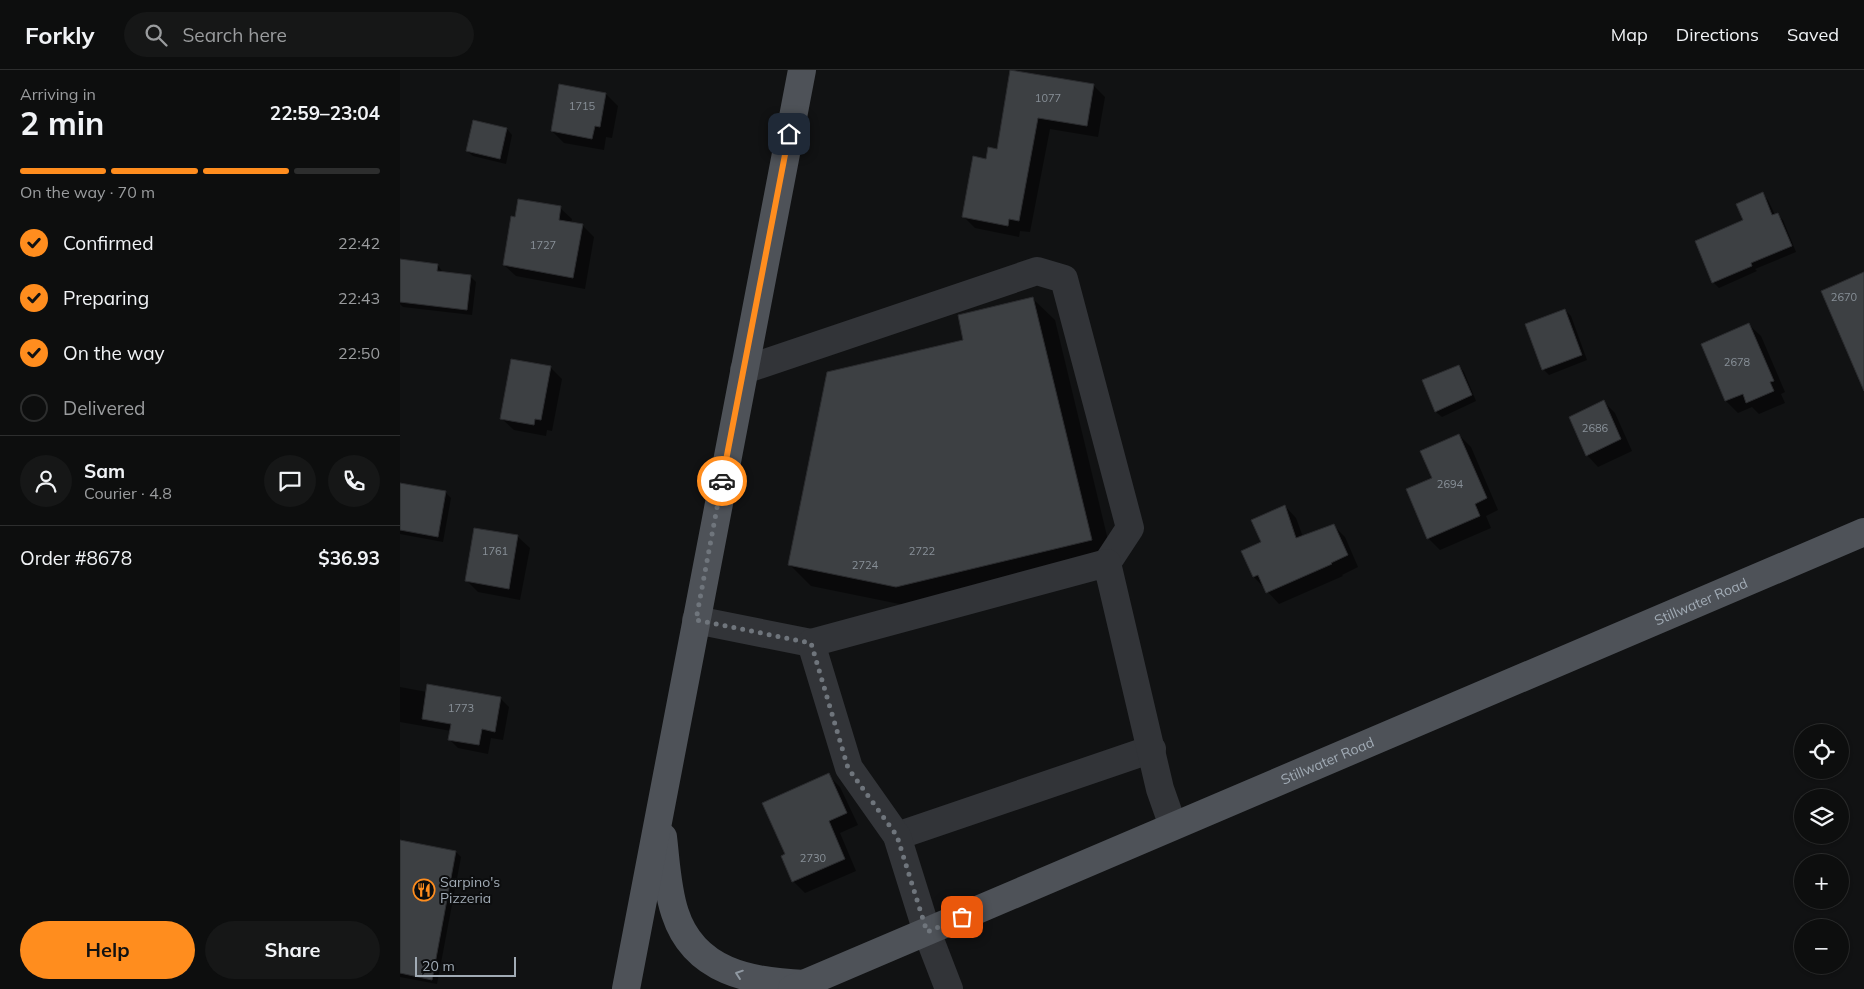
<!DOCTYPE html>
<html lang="en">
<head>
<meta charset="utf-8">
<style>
	:root { --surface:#0d0e0e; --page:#161717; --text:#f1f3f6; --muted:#9a9c9e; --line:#2d2e2e; --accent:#ff8d1e }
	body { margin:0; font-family:Mulish,sans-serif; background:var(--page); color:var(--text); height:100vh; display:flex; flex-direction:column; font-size:19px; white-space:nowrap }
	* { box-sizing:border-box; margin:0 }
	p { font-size:16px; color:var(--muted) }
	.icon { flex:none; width:28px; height:28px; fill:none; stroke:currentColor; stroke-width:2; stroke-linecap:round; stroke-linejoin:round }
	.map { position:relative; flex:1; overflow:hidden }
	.panel { display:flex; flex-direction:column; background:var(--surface); width:400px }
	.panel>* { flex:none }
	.tools { position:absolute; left:1394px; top:654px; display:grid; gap:10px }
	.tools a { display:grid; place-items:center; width:55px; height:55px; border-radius:50%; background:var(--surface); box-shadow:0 1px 4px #0004,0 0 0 1px var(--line); font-size:25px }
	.scale { position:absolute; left:15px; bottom:12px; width:101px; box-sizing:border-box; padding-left:5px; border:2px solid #a1abb5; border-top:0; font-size:14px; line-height:18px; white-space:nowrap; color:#a1abb5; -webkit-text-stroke:4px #0c0d0e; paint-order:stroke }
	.pin { position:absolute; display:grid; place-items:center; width:42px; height:42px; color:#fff; margin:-21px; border-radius:10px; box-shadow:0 2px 8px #0006 }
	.courier { position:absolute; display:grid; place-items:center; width:50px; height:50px; margin:-25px; border:4px solid #ff8d1e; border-radius:50%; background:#fff; color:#222; box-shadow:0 1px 6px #0007 }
	.overview em { font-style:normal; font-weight:700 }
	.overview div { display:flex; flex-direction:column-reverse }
	.overview { display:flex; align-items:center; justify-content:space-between; height:85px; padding:0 20px }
	h1 { font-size:32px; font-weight:700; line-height:38px }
	.bar { display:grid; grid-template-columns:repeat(4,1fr); gap:8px 5px; align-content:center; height:60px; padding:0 20px }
	.bar i { height:6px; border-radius:4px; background:var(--line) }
	.bar .current { background:var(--accent) }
	.bar p { grid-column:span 4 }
	.line { display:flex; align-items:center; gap:12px; padding:0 20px; border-top:1px solid var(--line) }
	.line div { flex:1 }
	.round { display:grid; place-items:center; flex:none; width:52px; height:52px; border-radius:26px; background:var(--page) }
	ol { padding:0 20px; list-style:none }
	li { display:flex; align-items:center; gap:15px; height:55px }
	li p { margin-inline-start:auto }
	li .icon { padding:5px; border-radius:50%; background:var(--accent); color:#111; stroke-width:4 }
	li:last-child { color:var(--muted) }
	li i { width:28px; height:28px; border:2px solid var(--line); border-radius:50% }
	.cta { display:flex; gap:10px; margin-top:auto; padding:10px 20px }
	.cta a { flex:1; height:58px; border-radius:30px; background:var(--accent); color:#111; font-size:20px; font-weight:700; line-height:58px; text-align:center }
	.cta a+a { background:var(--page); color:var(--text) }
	header { display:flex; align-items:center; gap:30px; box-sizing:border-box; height:70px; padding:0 25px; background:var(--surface); border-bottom:1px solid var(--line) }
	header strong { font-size:24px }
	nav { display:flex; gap:28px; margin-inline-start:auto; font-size:18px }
	.search { width:350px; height:45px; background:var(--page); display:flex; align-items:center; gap:12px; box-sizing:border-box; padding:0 18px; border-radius:28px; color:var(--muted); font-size:19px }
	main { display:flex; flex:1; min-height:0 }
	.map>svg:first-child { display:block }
	.shadow { fill:#0007 }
	.building { fill:#3d4043; stroke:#2b2c2f }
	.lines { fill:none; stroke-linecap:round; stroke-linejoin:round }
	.minor { stroke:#323438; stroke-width:28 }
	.major { stroke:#4e5258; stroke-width:28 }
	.oneway { stroke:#9099a2 }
	.done { stroke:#6f757c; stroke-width:5; stroke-dasharray:0 9 }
	.route { stroke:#ff8d1e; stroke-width:6 }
	.labels { text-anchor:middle; stroke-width:4; stroke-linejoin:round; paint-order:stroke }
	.number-label { font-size:11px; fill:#889098 }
	.street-label { font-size:14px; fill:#a1abb5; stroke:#0c0d0e }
	.poi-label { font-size:14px; fill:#a1abb5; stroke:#0c0d0e; text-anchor:start }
</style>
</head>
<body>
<header>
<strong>Forkly</strong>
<div class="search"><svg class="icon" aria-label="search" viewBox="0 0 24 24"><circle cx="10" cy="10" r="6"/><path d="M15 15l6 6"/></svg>Search here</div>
<nav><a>Map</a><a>Directions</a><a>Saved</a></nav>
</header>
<main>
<section class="panel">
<div class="overview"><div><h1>2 min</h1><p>Arriving in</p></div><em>22:59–23:04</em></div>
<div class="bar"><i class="current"></i><i class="current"></i><i class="current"></i><i></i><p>On the way · 70 m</p></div>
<ol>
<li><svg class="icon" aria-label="check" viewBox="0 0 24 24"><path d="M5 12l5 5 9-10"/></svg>Confirmed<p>22:42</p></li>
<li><svg class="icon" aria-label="check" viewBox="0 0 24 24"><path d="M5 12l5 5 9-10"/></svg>Preparing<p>22:43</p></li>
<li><svg class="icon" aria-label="check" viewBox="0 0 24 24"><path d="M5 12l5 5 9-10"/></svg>On the way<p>22:50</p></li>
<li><i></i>Delivered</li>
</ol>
<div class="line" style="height:90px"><a class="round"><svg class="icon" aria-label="person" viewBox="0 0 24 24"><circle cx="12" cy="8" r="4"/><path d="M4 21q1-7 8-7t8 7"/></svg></a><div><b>Sam</b><p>Courier · 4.8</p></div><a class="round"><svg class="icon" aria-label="chat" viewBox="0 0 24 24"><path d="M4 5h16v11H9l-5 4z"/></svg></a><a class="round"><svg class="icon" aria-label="phone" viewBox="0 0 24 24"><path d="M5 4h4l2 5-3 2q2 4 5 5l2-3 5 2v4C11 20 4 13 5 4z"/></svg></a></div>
<div class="line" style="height:65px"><div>Order #8678</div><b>$36.93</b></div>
<div class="cta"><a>Help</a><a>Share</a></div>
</section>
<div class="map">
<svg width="1464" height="919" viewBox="0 0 1464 919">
	<rect width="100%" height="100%" fill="#111213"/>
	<g class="shadow">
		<path d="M611,1l82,14 12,12 -7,40 -48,-8 -20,103 -10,-1 -1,6 -44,-9 -12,-12 23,-56 12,-10z"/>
		<path d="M160,16l46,8 12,12 -6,32 -6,-1 -2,13 -40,-7 -12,-12z"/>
		<path d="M107,59l5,6 -6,29 -33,-8 -6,-5z"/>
		<path d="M1362,124l6,6 7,15 2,-1 6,6 13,32 -41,17 2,2 -38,17 -6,-6 32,-61z"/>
		<path d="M160,138l12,11 -1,4 11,2 12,12 -9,52 -69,-13 -12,-11z"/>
		<path d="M38,195l5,8 27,3 6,6 -4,33 -69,-8 -3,-3v-26z"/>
		<path d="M633,229l22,21 58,241 -194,47 -108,-22 -22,-22 176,-223z"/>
		<path d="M1165,240l6,6 16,44 -38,15 -6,-6z"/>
		<path d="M1349,255l12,11 24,56 -4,2 4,9 -26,11 -7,-7 -14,6 -12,-12 -24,-57z"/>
		<path d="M1059,296l5,6 12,29 -34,16 -6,-5 -13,-31z"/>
		<path d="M150,297l12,12 -10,52 -5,-1 -1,6 -32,-6 -12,-11z"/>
		<path d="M1203,331l12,12 17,38 -34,16 -11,-12z"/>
		<path d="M1059,365l12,12 27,63 -12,6 5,12 -51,22 -12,-12 6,-59z"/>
		<path d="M0,414l45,8 6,6 -8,44 -43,-8z"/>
		<path d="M885,436l11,12 7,19 30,-12 12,12 13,30 -16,8 1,1 -64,28 -25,-27 -11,-26 19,-8z"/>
		<path d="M118,467l12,11 -10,52 -42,-8 -12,-12z"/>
		<path d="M0,617l27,5 73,6 9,9 -6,33 -12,-2 -3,16 -30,-6 -9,-9 2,-8 -51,-9z"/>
		<path d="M428,705l12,12 18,38 -18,8 16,38 -51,22 -12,-12 -6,-26z"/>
		<path d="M0,771l56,11 5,5 -24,127 -37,-7z"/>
	</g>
	<g class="building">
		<path d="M610,0l84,14 -7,42 -49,-8 -19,103 -10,-2 -1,7 -46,-9 11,-61 13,3 2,-12 9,2z"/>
		<path d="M159,14l47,9 -6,34 -5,-1 -3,13 -41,-8z"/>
		<path d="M73,50l34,8 -7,31 -34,-8z"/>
		<path d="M1363,122l9,23 6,-2 14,33 -41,17 1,3 -40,17 -17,-42 48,-21 -7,-16z"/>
		<path d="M118,129l43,7 -2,14 24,4 -10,54 -70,-13 8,-49 4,1z"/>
		<path d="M0,189l38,5 -1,7 34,4 -4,35 -67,-8z"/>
		<path d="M1464,202v119l-43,-100z"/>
		<path d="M633,227l59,243 -196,47 -108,-22 39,-193 136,-32 -5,-25z"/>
		<path d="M1165,239l17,46 -40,15 -17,-46z"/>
		<path d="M1349,253l25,58 -4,1 4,9 -28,12 -3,-9 -18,7 -24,-57z"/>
		<path d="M111,289l40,7 -10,54 -6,-1 -1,6 -34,-6z"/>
		<path d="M1059,295l13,30 -37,17 -13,-32z"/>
		<path d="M1204,330l17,39 -35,17 -17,-39z"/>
		<path d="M1059,364l28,64 -12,6 5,12 -53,23 -21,-50 26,-11 -12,-27z"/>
		<path d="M0,413l46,8 -8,46 -38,-7z"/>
		<path d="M885,435l11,33 38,-14 14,31 -17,8 1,1 -66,29 -8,-18 -5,2 -12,-26 20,-9 -10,-22z"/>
		<path d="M74,458l44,7 -9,54 -44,-8z"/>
		<path d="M27,614l74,13 -6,35 -13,-3 -3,16 -31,-5 3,-16 -29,-5z"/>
		<path d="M429,703l18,40 -18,8 16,38 -53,23 -11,-26 4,-2 -23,-51z"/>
		<path d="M0,770l56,11 -24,129 -32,-7z"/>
	</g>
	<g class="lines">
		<g class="minor">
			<path d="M344,300l293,-99 27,8 66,249 -23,35"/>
			<path d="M296,550l115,23"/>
			<path d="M497,766l255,-87"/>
			<path d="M549,919l-22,-57 -30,-96 -48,-68 -38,-125 296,-80 53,226 13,37"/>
		</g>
		<g class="major">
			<path d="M263,767c3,25 4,52 12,76 19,59 76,69 130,71"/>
			<path d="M226,919l176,-919"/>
			<path id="s1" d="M392,919l1072,-457"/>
		</g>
	</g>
	<defs><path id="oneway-chevron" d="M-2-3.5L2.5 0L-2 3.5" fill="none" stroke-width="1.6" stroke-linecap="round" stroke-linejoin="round" transform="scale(1.25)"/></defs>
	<use class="oneway" href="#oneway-chevron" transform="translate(339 904) rotate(-161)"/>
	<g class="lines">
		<path class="done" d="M322,411l-26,139 115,23 37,125 49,68 30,96 35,-15"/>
		<path class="route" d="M322,411l67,-347"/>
	</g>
	<defs>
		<g id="restaurant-ring" transform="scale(1.125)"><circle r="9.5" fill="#0c0d0e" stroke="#ff8d1e" stroke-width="1.5"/><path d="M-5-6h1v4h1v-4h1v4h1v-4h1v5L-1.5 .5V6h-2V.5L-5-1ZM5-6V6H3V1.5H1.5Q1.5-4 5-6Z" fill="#ff8d1e"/></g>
	</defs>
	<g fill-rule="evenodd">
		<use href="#restaurant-ring" x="24" y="820"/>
	</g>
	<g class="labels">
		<g class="number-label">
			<text x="648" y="32">1077</text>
			<text x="182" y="40">1715</text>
			<text x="143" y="179">1727</text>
			<text x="1444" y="231">2670</text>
			<text x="1337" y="296">2678</text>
			<text x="1195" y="362">2686</text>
			<text x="1050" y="418">2694</text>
			<text x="95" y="485">1761</text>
			<text x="522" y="485">2722</text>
			<text x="465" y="499">2724</text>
			<text x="61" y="642">1773</text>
			<text x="413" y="792">2730</text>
		</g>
		<g class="street-label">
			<text dy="5" stroke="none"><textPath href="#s1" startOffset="988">Stillwater Road</textPath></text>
			<text dy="5" stroke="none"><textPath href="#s1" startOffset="582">Stillwater Road</textPath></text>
		</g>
		<g class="poi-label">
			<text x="40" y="817">Sarpino's<tspan x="40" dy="16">Pizzeria</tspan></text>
		</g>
	</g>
</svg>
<div class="tools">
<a><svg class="icon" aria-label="locate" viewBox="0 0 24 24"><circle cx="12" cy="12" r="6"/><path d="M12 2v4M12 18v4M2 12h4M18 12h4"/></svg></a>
<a><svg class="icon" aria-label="layers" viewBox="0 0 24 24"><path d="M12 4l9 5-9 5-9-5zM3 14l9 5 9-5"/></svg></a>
<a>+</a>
<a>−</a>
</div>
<div class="scale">20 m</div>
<div class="pin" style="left:562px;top:847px;background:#ea580c"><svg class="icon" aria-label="bag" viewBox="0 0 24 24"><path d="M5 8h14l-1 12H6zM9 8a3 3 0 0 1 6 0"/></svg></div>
<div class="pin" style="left:389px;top:64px;background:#1f2937"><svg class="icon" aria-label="home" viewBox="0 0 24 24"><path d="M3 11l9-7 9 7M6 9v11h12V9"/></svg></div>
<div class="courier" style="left:322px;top:411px"><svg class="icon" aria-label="car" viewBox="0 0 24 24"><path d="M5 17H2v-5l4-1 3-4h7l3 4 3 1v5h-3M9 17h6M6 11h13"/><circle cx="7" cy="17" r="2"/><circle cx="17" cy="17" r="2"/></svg></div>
</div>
</main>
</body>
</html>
